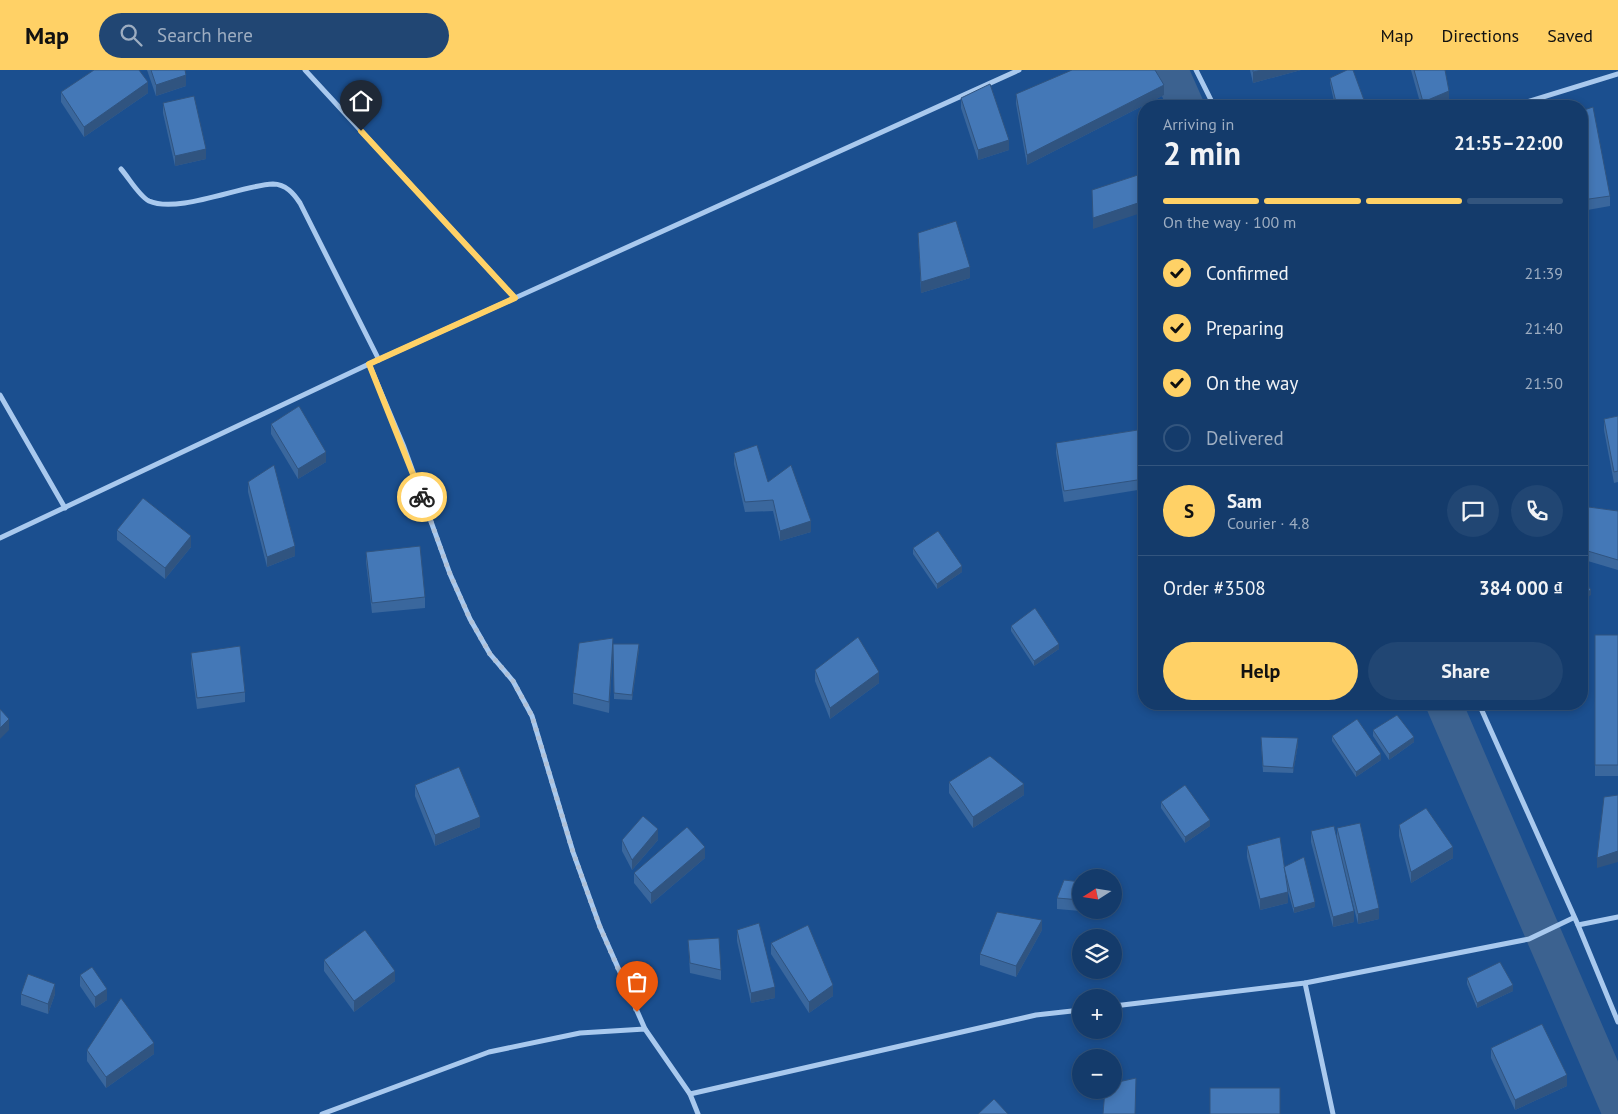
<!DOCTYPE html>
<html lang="en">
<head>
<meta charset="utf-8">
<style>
	:root { --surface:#143b6b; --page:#214673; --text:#f1f3f6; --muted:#9dadc1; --line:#33557e; --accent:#ffd166 }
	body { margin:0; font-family:"PT Sans",sans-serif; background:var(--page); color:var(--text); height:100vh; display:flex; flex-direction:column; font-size:19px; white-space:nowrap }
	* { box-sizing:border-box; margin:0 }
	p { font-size:16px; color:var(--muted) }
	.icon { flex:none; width:28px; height:28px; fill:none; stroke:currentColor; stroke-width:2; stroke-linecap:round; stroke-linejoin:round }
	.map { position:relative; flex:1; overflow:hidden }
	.drawer { position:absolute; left:1138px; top:30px; width:450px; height:610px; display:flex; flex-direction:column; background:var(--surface); border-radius:20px; box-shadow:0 2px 8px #0003,0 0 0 1px var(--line) }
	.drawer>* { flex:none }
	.needle { width:32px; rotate:258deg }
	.controls { position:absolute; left:1072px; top:799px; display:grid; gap:10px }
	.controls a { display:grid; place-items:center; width:50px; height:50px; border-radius:50%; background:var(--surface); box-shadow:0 2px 8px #0003,0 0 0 1px var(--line); font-size:25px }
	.pin { position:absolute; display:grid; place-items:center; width:42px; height:42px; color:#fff; margin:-51px -21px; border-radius:50% 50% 50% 0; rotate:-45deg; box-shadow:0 0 5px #0007 }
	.pin .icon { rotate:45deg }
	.courier { position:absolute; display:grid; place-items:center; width:50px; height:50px; margin:-25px; border:4px solid #ffd166; border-radius:50%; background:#fff; color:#222; box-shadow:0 1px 6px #0007 }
	.head em { font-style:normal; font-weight:700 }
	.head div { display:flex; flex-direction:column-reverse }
	.head { display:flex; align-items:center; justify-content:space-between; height:85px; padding:0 25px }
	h1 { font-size:32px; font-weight:700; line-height:38px }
	.bar { display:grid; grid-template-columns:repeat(4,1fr); gap:8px 5px; align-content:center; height:60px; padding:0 25px }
	.bar i { height:6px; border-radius:4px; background:var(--line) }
	.bar .selected { background:var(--accent) }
	.bar p { grid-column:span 4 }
	.line { display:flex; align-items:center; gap:12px; padding:0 25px; border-top:1px solid var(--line) }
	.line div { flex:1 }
	.round { display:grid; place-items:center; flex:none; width:52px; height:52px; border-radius:26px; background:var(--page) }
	ol { padding:0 25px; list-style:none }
	li { display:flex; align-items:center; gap:15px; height:55px }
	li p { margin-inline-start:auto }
	li .icon { padding:5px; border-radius:50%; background:var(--accent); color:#111; stroke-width:4 }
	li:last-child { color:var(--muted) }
	li i { width:28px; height:28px; border:2px solid var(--line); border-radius:50% }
	.cta { display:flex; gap:10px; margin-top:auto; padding:10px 25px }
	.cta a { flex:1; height:58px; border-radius:30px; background:var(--accent); color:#111; font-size:20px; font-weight:700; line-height:58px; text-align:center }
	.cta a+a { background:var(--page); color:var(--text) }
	header { display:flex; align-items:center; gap:30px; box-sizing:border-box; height:70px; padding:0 25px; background:var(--accent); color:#111 }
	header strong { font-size:24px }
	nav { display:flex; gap:28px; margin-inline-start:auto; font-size:18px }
	.search { width:350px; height:45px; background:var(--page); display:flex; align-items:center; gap:12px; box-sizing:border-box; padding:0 18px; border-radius:28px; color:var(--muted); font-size:19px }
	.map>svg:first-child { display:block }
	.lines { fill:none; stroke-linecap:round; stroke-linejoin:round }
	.canal { stroke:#3c6290; stroke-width:36 }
	.minor { stroke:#a9c9ee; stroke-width:5 }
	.wall { fill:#3a679d }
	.shaded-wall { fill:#305480 }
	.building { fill:#4478b7; stroke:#305480 }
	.done { stroke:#afc1d8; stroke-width:5; stroke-dasharray:0 9 }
	.route { stroke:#ffd166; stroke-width:6 }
</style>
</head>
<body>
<header>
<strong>Map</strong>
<div class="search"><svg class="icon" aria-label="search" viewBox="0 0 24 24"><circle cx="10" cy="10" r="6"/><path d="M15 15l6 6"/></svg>Search here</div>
<nav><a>Map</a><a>Directions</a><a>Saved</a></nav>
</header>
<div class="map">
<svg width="1618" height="1044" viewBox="0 0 1618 1044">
	<rect width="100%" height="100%" fill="#1b4f8f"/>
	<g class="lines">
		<g class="canal">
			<path d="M1170,0l16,36"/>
			<path d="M1444,634l174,403"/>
		</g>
		<g class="minor">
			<path d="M305,0l210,228"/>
			<path d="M1196,0l18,36"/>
			<path d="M1514,36l104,-32"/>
			<path d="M121,99c8,9 18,27 28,32 29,13 93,-16 124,-17 13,0 21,10 27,19l79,157"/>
			<path d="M369,294l35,83 46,127 20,45 20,35 23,27 19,35 41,136 27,75 45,102"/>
			<path d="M0,325l65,113"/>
			<path d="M0,468l369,-174 650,-294"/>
			<path d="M1479,634l99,221 40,97"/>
			<path d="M1578,855l40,-8"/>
			<path d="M1305,913l28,131"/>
			<path d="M1114,936l191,-23 224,-44 44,-21"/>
			<path d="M690,1024l8,20"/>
			<path d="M322,1044l167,-62 91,-19 65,-4 45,65 346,-79 45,-5"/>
		</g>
	</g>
	<g class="wall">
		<path d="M147,0h38l1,16 -30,10z"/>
		<path d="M1250,0h51l-48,13z"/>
		<path d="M1411,0h34l4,32 -10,4h-18z"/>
		<path d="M1330,8l34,28h-29l-5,-23z"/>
		<path d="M61,22l87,1 -64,44 -23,-35z"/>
		<path d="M1016,24l148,1 -137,70 -11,-61z"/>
		<path d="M961,28l48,52 -31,10 -17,-52z"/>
		<path d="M163,33l43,56 -31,7 -12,-53z"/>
		<path d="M1581,41l29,85v10l-28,5 -1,-4z"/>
		<path d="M918,163l52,45 -49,15z"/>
		<path d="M1618,346v66l-4,1 -10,-53v-11z"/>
		<path d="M271,354l55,38 -28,17 -27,-45z"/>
		<path d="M1144,359v60l-80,13 -8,-49v-10z"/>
		<path d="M734,383l34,29 43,50 -31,9 -7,-30 -28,1 -11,-48z"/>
		<path d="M248,412l47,74 -28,11 -19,-75z"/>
		<path d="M1581,436l37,5v59l-37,-11z"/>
		<path d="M117,460l74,17 -26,32 -48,-39z"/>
		<path d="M913,478l49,24 -25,17 -24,-35z"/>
		<path d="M366,482l59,45v11l-53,5 -6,-51z"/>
		<path d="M1011,556l48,23 -25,17 -23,-35z"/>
		<rect x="1595" y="565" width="23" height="141"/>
		<path d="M613,574l26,5 -7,51 -18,-1 -1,-50 -4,64 -36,-9v-11z"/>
		<path d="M191,583l54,39v10l-48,7 -6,-46z"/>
		<path d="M815,600l64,13 -49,36 -15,-38z"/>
		<path d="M1373,660l41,12 -25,18 -16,-24z"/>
		<path d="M1332,666l49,24 -25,17 -24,-36z"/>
		<path d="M1261,673l37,1 -5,29 -30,-1z"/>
		<path d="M949,712l75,13 -51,33 -24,-35z"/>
		<path d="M415,715l65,42 -45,19 -20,-50z"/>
		<path d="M1161,732l49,24 -25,17 -24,-35z"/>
		<path d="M1399,755l54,33 -42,25 -12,-47z"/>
		<path d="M1337,758l42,91 -21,5 -18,-72 14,70 -21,5 -22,-85v-11l26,7z"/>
		<path d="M622,770h36l-26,30 -10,-19z"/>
		<path d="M1247,776l37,21 31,40 -21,6 -6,-21v11l-28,7 -13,-53z"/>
		<path d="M705,788l-54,46 -17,-21v-10z"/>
		<path d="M1081,812v28h23v3l-47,-4v-11z"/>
		<path d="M737,860l38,68 -24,5 -14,-62z"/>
		<path d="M1042,860l-26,47 -36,-12v-11z"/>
		<path d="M688,870l33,30v10l-31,-7z"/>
		<path d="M771,873l62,53 -24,17 -38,-59z"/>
		<path d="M324,890l71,21 -41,31 -30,-41z"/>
		<path d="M80,905l27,25 -12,8 -15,-22z"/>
		<path d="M1467,908l46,13 -36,17 -10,-24z"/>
		<path d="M21,924h34l-7,20 -27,-9z"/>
		<path d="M1491,978l76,38 -52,24 -24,-52z"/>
		<path d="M87,980l67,4 -48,34 -19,-27z"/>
	</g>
	<g class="shaded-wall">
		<path d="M1262,0h39l-48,13v-11z"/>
		<path d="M186,5v11l-30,10v-11z"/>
		<path d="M148,12v11l-64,44v-10z"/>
		<path d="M1164,15v10l-137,70v-10z"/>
		<path d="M1449,21v11l-10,4h-16v-4z"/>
		<path d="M1364,30v6h-13z"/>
		<path d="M1009,70v10l-31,10v-10z"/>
		<path d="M206,79v10l-31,7v-10z"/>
		<path d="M1144,131v11l-51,17v-11z"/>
		<path d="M970,197v11l-49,15v-11z"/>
		<path d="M326,382v10l-28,17v-10z"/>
		<path d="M811,451v11l-31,9v-10z"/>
		<path d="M191,466v11l-26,32v-11z"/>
		<path d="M295,476v10l-28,11v-10z"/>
		<path d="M962,496v6l-25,17v-5z"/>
		<path d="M1591,520v5l-10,7v-6z"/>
		<path d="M613,568v11l-4,64v-11z"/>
		<path d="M639,574v5l-7,51v-5z"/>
		<path d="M1059,574v5l-25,17v-5z"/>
		<path d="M879,602v11l-49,36v-11z"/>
		<path d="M9,649v11l-9,9v-11z"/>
		<path d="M1414,667v5l-25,18v-6z"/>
		<path d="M1298,668v6l-5,29v-5z"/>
		<path d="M1381,684v6l-25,17v-5z"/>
		<path d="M1024,714v11l-51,33v-11z"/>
		<path d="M480,747v10l-45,19v-11z"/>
		<path d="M1210,750v6l-25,17v-6z"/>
		<path d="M658,759v11l-26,30v-10z"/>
		<path d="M705,777v11l-54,46v-11z"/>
		<path d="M1453,777v11l-42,25v-11z"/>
		<path d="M1618,781v11l-21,6v-10z"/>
		<path d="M1288,822v11l-28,7v-11z"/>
		<path d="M1315,832v5l-21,6v-5z"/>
		<path d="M1379,838v11l-21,5v-10z"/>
		<path d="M1354,841v11l-21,5v-10z"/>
		<path d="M1042,850v10l-26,47v-11z"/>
		<path d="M395,901v10l-41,31v-11z"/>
		<path d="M55,914v10l-7,20v-10z"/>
		<path d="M833,915v11l-24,17v-11z"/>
		<path d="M1513,915v6l-36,17v-5z"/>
		<path d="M775,917v11l-24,5v-10z"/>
		<path d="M107,919v11l-12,8v-11z"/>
		<path d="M154,973v11l-48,34v-11z"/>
		<path d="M1567,1005v11l-52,24v-10z"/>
	</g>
	<g class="building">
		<path d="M94,0h45l9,12 -64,45 -23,-35z"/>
		<path d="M151,0h34l1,5 -30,10z"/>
		<path d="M1072,0h83l9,15 -137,70 -11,-61z"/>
		<path d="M1253,0h9l-9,2z"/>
		<path d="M1347,0h6l11,30 -13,6h-14l-7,-28z"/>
		<path d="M1414,0h31l4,21 -26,11z"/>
		<path d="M990,14l19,56 -31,10 -17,-52z"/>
		<path d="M194,26l12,53 -31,7 -12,-53z"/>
		<path d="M1593,37l17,89 -28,4 -1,-4v-85z"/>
		<path d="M1144,103v28l-51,17 -1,-28z"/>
		<path d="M956,151l14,46 -49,15 -3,-49z"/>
		<path d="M299,336l27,46 -28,17 -27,-45z"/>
		<path d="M1618,346v55l-4,1 -10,-53z"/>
		<path d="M1144,359v50l-80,12 -8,-48z"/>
		<path d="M757,375l11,37 23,-17 20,56 -31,10 -7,-31 -28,2 -11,-49z"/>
		<path d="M274,395l21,81 -28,11 -19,-75z"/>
		<path d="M143,428l48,38 -26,32 -48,-38z"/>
		<path d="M1581,436l37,5v49l-37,-11z"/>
		<path d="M938,461l24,35 -25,18 -24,-36z"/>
		<path d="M420,476l5,51 -53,6 -6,-51z"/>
		<path d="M1581,507l10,13 -10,6z"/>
		<path d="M1035,538l24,36 -25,17 -23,-35z"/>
		<rect x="1595" y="565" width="23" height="130"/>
		<path d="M858,567l21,35 -49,36 -15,-38z"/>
		<path d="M613,568l-4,64 -36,-9 6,-50z"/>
		<path d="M613,574h26l-7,51 -18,-2z"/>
		<path d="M240,576l5,46 -48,6 -6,-45z"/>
		<path d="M0,639l9,10 -9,9z"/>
		<path d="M1397,645l17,22 -25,17 -16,-24z"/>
		<path d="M1357,649l24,35 -25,18 -24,-36z"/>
		<path d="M1261,667l37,1 -5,30 -30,-2z"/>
		<path d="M990,686l34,28 -51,33 -24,-35z"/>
		<path d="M459,697l21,50 -45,18 -20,-50z"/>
		<path d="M1185,715l25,35 -25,17 -24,-35z"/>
		<path d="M1618,725v56l-21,7 7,-61z"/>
		<path d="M1426,738l27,39 -42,25 -12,-47z"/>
		<path d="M643,746l15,13 -26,31 -10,-20z"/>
		<path d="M1360,753l19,85 -21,6 -21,-86z"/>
		<path d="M1334,756l20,85 -21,6 -22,-86z"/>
		<path d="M687,757l18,20 -54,46 -17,-20z"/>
		<path d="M1280,767l8,55 -28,7 -13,-53z"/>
		<path d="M1304,787l11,45 -21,6 -10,-41z"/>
		<path d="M1064,810l17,2v18l-24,-2z"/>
		<path d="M997,842l45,8 -26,46 -36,-12z"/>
		<path d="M759,853l16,64 -24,6 -14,-63z"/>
		<path d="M808,855l25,60 -24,17 -38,-59z"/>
		<path d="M365,860l30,41 -41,30 -30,-41z"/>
		<path d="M719,868l2,32 -31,-7 -2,-23z"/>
		<path d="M1500,892l13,23 -36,18 -10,-25z"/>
		<path d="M92,897l15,22 -12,8 -15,-22z"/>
		<path d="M28,904l27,10 -7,20 -27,-10z"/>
		<path d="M121,928l33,45 -48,34 -19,-27z"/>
		<path d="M1542,954l25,51 -52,25 -24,-52z"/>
		<path d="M1136,1008l-1,36h-32l2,-24h9v-7z"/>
		<rect x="1210" y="1018" width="70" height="26"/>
		<path d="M994,1029l14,15h-30z"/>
	</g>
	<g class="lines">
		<path class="done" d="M422,427l28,77 20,45 20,35 23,27 19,35 41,136 27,75 37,85"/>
		<path class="route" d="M361,61l154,167 -146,66 53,133"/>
	</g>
</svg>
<div class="controls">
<a><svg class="needle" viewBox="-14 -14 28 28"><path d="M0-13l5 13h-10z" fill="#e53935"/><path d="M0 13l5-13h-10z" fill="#9dadc1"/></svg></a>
<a><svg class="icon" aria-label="layers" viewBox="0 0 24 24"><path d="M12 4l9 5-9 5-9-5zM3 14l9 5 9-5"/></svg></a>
<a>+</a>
<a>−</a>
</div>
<div class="pin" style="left:637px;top:942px;background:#ea580c"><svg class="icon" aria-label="bag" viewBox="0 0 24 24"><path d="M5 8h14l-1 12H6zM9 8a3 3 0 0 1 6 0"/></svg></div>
<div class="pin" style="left:361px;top:61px;background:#1f2937"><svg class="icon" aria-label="home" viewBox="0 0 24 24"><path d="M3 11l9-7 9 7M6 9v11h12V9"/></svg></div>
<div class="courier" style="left:422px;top:427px"><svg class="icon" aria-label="bike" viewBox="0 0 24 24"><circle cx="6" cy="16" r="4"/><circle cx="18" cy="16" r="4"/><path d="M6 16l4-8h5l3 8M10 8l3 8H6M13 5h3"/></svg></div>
<section class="drawer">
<div class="head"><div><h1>2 min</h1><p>Arriving in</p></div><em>21:55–22:00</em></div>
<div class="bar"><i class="selected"></i><i class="selected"></i><i class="selected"></i><i></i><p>On the way · 100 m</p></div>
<ol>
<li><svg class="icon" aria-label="check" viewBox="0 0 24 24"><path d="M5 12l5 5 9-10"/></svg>Confirmed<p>21:39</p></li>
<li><svg class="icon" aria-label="check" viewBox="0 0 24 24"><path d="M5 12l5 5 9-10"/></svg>Preparing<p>21:40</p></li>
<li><svg class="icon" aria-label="check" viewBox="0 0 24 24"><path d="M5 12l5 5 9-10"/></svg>On the way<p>21:50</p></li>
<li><i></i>Delivered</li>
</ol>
<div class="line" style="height:90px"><b class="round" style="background:var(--accent);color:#111">S</b><div><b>Sam</b><p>Courier · 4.8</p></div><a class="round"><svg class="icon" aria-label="chat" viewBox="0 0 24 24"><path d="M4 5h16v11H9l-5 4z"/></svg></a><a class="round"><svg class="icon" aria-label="phone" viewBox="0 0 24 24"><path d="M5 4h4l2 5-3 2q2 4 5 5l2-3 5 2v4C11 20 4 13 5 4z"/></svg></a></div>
<div class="line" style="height:65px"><div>Order #3508</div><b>384 000 ₫</b></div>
<div class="cta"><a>Help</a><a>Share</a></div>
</section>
</div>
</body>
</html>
